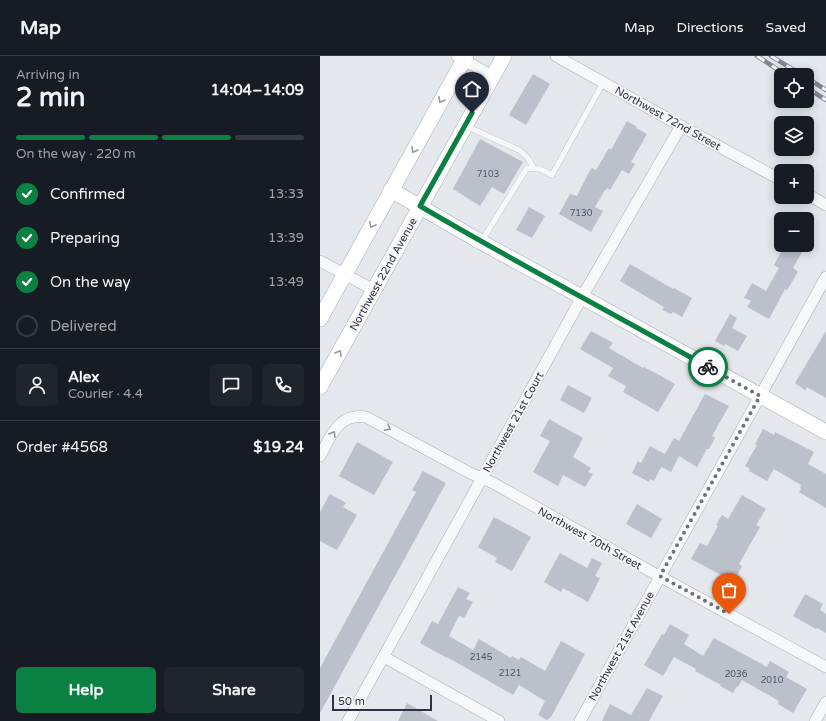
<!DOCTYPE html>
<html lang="en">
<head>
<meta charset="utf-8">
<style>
	:root { --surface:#171b24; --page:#20242c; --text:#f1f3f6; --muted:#9ea1a6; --line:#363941; --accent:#0b8043 }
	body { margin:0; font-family:"Varela Round",sans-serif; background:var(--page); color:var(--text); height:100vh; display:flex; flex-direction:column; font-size:15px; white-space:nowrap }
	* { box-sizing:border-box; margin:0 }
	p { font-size:13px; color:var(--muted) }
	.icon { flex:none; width:22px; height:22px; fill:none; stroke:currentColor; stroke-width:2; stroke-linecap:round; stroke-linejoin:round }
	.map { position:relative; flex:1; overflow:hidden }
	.drawer { display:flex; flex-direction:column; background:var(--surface); width:320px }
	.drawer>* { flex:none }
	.buttons { position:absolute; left:454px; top:12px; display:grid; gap:8px }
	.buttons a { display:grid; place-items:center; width:40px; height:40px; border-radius:6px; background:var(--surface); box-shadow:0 2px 10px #0003; font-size:20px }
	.scale { position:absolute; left:12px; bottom:10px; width:100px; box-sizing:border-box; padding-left:4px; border:2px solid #2b3445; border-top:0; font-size:11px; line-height:14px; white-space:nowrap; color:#2b3445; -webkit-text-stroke:3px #f4f6f9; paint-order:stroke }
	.pin { position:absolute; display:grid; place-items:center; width:34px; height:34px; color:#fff; margin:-41px -17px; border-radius:50% 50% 50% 0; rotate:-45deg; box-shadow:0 0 4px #0007 }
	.pin .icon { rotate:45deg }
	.courier { position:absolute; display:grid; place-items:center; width:40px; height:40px; margin:-20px; border:3px solid #0b8043; border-radius:50%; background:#fff; color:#222; box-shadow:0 1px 5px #0007 }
	.overview em { font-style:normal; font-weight:700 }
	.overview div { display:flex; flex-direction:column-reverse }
	.overview { display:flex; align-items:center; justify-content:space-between; height:68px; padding:0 16px }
	h1 { font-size:26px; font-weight:700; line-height:30px }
	.bar { display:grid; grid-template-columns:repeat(4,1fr); gap:6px 4px; align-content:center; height:48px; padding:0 16px }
	.bar i { height:5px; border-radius:3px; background:var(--line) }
	.bar .current { background:var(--accent) }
	.bar p { grid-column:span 4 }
	.line { display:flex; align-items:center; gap:10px; padding:0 16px; border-top:1px solid var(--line) }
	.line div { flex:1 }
	.round { display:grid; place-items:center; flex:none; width:42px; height:42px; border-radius:6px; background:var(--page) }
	ol { padding:0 16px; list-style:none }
	li { display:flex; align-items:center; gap:12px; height:44px }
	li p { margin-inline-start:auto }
	li .icon { padding:4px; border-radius:50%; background:var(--accent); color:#fff; stroke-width:4 }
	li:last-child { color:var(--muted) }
	li i { width:22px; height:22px; border:2px solid var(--line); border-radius:50% }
	.action { display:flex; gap:8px; margin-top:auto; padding:8px 16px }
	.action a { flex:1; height:46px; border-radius:6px; background:var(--accent); color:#fff; font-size:16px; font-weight:700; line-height:46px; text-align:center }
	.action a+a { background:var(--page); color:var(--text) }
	header { display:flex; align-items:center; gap:24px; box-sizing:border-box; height:56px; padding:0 20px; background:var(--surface); border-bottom:1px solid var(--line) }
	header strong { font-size:19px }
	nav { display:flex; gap:22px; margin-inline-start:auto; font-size:14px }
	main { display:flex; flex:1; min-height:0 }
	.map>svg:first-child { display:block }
	.building { fill:#bbc0ca }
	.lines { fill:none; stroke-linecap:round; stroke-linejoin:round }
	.lane-casing { stroke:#a9aeb7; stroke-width:6 }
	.street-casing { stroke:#a9aeb7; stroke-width:12 }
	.secondary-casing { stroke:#a9aeb7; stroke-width:16 }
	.lane { stroke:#f7f8fa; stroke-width:5.5 }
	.street { stroke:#f7f8fa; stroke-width:11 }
	.secondary { stroke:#fff; stroke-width:15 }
	.rail-casing { stroke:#7d8696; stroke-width:4.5 }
	.rail { stroke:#f4f6f9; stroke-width:3; stroke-dasharray:9; stroke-linecap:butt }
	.oneway { stroke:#959aa2 }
	.oneway2 { stroke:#9196a0 }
	.done { stroke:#6c737f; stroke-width:4; stroke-dasharray:0 7.2 }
	.route { stroke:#0b8043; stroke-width:5 }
	.labels { text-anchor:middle; stroke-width:4; stroke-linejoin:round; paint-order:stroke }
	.number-label { font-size:9px; fill:#4f5766 }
	.street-label { font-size:11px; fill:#2b3445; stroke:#f4f6f9 }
</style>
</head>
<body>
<header>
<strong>Map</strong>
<nav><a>Map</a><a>Directions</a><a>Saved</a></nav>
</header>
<main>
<section class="drawer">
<div class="overview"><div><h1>2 min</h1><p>Arriving in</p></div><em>14:04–14:09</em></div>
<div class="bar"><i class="current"></i><i class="current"></i><i class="current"></i><i></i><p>On the way · 220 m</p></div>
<ol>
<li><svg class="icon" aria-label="check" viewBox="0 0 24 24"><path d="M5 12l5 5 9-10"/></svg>Confirmed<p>13:33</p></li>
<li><svg class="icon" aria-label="check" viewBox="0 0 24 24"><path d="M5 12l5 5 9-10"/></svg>Preparing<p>13:39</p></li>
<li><svg class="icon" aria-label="check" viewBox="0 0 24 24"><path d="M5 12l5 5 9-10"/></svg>On the way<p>13:49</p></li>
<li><i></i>Delivered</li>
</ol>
<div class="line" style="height:72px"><a class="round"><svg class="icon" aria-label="person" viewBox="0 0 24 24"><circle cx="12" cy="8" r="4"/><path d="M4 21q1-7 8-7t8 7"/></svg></a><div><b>Alex</b><p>Courier · 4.4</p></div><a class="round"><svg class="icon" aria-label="chat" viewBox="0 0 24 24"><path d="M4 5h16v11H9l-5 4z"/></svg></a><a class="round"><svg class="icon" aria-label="phone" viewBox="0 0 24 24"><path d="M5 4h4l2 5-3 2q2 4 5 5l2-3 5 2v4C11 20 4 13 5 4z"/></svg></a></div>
<div class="line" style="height:52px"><div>Order #4568</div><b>$19.24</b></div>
<div class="action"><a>Help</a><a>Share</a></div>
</section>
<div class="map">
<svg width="506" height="665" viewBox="0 0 506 665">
	<rect width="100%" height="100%" fill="#e4e7ec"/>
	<g class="building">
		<path d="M213,18l17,10 -24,41 -17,-10z"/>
		<path d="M307,65l10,6 -1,1 11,6 -16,28 4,2 -6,10 -7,-4 -12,20 -3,-2 -1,2h-1l-10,17 8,4 -12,21 -32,-18 11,-20 7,2 11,-22 4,-6 4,2 13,-22 2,2z"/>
		<path d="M160,83l43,23 -19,32 -12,-7 -12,19 -27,-17z"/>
		<path d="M209,151l16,9 -13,22 -16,-8z"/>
		<path d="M465,189h21l-13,23 5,4 -11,18 -2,-1 -16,30 -22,-12 4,-6 -7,-3 8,-15 14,8 13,-23 -5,-3z"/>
		<path d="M310,208l43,25 1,-1 18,10 -10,19 -9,-5 -2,2 -9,-4 2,-3 -44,-26z"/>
		<path d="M410,258l7,4 -5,10 15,8 -9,15 -13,-7 -1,2 -9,-5z"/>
		<path d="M271,275l22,12 -4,5 34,20 1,-1 19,10 12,7 -17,28 -35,-20 3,-6 -18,-10 5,-8 -33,-19z"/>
		<path d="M506,275v67l-19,-11 -2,3 -10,-7z"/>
		<path d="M248,329l24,13 -8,15 -24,-13z"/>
		<path d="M385,338l24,12 -17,30 3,1 -1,3 -5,9h-2l-10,18 -18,-11 -8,16 -10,-5 -7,14 -4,-2 -1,3 -17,-9 6,-12 3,2 9,-17 15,8 9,-16 5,3z"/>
		<path d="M229,363l34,19 -10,19 18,11 -3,4 5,2 -8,13 -22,-12 -5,11 -25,-14 17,-31 -10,-5z"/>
		<path d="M443,373l11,6 1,-3 39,20 -6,12 18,10v34l-27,-16 2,-3 -1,-1 1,-3 -27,-16 -7,12 -18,-10 1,-2 -5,-3 12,-21 -2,-1z"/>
		<path d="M37,386l36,20 -19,33 -35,-19z"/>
		<path d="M103,415l23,12 -126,230v-45l96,-176 -4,-2z"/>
		<path d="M10,438l16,9 -3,4 14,8 -20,35 -17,-9v-29z"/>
		<path d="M422,439l24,14 -10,16 4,2 -21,37 3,2 -8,16 -43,-23 9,-16 7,3 11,-20 -2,-1 6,-10 6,4z"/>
		<path d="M317,448l25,15 -11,19 -25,-14z"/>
		<path d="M174,461l37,20 -19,34 -17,-9 2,-4 -19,-11z"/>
		<path d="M240,497l27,15 5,-10 10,5 -7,13 5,2 -12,24 -25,-14 -2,4 -17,-10z"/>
		<path d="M138,531l12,6 -4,6 7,3 -9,16 -5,-2 -10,20 24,14 6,-11 32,19 1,-2 7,4 2,-3 24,14 16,-30 24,13 -34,63 -4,3 -9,-5 7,-14 -26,-16 -6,10 -66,-38v1l-27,-15 12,-22 6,3z"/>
		<path d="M485,538l18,10 -3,6 6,4v19l-9,-5 -1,1 -23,-13z"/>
		<path d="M350,568l19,11 -5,9 19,12 11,-18 53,29 3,-6 19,11 -3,5 21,12 -14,24 -15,-9 1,-3 -37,-21 -4,7 -1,-1 -4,7 -13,-7 1,-1 -26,-14 1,-2 -22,-12 -11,19 -19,-11 18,-31 2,1z"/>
		<path d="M327,632l16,8 -14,25h-47l8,-17 21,11z"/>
		<path d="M87,647l31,18h-40z"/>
	</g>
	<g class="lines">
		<g class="lane-casing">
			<g id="lane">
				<path d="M146,70l53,24 8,7 7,11"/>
				<path d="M161,186l46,-74 13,1 12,6 51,-92"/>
			</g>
		</g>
		<g class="street-casing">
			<g id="street">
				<path d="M137,0l35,20"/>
				<path d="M236,0l125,70 100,54"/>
				<path d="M487,138l19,11"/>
				<path d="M0,205l54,29"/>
				<path d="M0,400c11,-20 18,-43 46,-39l104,56 23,10 166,93 167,91"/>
				<path d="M64,601l115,64"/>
				<path d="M28,665l234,-424 99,-171"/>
				<path d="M260,665l246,-444"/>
				<path d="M495,665l11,-19"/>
			</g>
		</g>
		<g class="secondary-casing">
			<g id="secondary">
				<path d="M71,134l90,52 101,55 244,135"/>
				<path d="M0,263l146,-263"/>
				<path d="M0,331l184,-331"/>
			</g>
		</g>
		<use href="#lane" class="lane"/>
		<use href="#street" class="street"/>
		<use href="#secondary" class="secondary"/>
		<g class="rail-casing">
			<g id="rail">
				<path d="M437,0l29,19"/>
				<path d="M451,0l31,19"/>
				<path d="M487,22l19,12"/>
				<path d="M487,32l19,12"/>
			</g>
		</g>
		<use href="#rail" class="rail"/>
	</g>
	<defs><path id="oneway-chevron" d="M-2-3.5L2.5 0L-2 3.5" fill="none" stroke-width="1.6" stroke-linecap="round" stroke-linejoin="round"/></defs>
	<g class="oneway">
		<use href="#oneway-chevron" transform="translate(121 44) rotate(119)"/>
		<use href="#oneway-chevron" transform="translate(94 94) rotate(119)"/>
		<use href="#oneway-chevron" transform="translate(52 169) rotate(119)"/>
		<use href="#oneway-chevron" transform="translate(19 297) rotate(-61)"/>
	</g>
	<g class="oneway2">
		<use href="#oneway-chevron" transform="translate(68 372) rotate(29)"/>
		<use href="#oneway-chevron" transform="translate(13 378) rotate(-59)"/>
	</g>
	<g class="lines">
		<path class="done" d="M388,311l52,29 -100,180 69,38"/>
		<path class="route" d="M152,57l-52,93c95,56 192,107 288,161"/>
	</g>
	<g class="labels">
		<g class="number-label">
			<text x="168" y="121">7103</text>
			<text x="261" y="160">7130</text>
			<text x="161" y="604">2145</text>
			<text x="190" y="620">2121</text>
			<text x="416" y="621">2036</text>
			<text x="452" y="627">2010</text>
		</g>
		<g class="street-label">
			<text transform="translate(348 62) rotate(29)" y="4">Northwest 72nd Street</text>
			<text transform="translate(63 218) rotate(-61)" y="4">Northwest 22nd Avenue</text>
			<text transform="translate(193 366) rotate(-61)" y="4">Northwest 21st Court</text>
			<text transform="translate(270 482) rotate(29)" y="4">Northwest 70th Street</text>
			<text transform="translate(301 590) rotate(-61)" y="4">Northwest 21st Avenue</text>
		</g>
	</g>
</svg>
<div class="buttons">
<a><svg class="icon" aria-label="locate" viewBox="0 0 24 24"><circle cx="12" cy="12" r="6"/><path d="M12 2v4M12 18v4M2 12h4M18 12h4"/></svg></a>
<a><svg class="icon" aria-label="layers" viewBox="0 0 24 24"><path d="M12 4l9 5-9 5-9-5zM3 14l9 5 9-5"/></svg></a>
<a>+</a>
<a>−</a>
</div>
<div class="scale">50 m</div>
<div class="pin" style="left:409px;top:558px;background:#ea580c"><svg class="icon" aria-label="bag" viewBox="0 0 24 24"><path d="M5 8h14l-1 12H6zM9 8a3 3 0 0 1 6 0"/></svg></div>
<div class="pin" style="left:152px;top:57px;background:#1f2937"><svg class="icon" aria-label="home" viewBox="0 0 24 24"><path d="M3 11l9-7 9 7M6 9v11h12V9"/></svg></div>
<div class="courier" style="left:388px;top:311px"><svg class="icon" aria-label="bike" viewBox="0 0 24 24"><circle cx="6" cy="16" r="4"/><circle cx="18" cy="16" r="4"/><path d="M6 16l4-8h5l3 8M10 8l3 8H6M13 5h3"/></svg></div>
</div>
</main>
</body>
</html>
